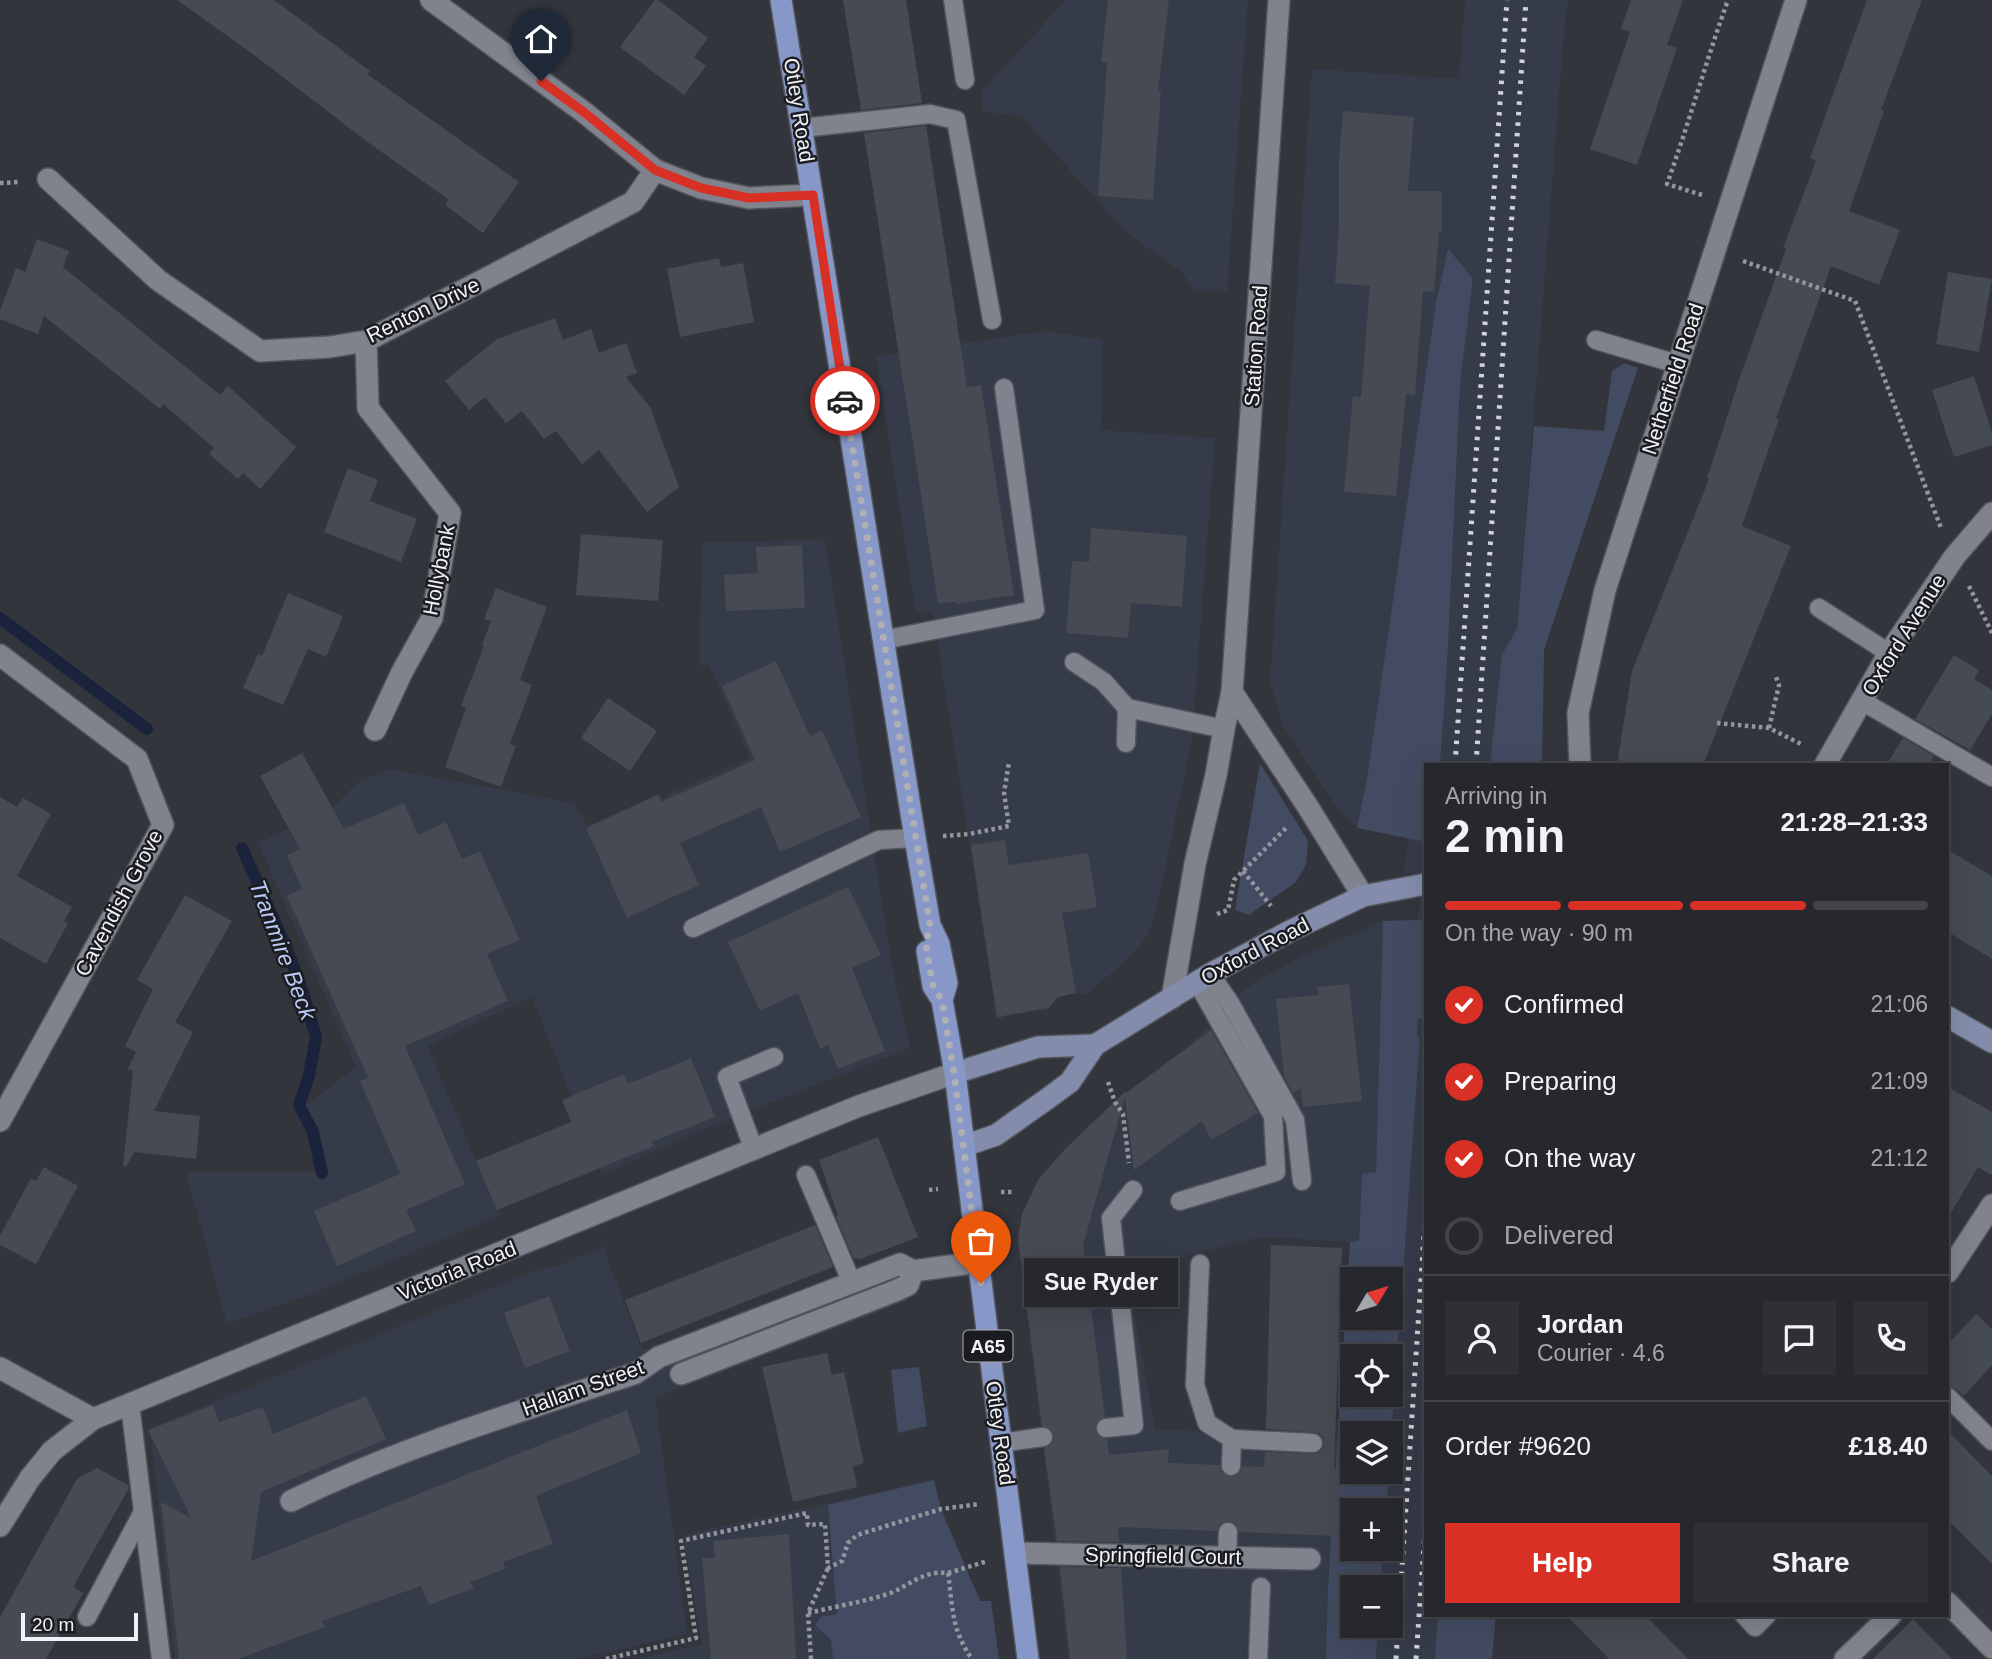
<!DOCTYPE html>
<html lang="en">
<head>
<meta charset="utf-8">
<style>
	:root { --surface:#26282d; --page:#2e3035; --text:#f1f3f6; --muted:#a4a6aa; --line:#424449; --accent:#d93025 }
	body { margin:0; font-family:Arial,sans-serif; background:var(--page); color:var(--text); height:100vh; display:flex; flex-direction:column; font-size:26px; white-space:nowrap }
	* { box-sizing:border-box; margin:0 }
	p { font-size:23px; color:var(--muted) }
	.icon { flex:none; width:38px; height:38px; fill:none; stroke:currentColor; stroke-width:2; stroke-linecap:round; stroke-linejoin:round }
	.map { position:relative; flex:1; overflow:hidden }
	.drawer { position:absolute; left:1424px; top:763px; width:525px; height:854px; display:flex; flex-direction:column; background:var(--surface); border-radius:0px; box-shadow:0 7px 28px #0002,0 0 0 2px var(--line) }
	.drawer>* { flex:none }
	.needle { width:46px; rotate:52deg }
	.controls { position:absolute; left:1340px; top:1267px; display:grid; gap:14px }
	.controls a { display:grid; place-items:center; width:63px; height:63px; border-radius:0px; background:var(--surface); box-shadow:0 7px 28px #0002,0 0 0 2px var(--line); font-size:35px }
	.scale { position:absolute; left:21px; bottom:18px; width:117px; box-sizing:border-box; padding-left:7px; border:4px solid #f0f2f7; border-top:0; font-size:19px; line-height:24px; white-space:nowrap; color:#f0f2f7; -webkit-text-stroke:5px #1b1c20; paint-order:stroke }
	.pin { position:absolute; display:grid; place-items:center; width:60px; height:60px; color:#fff; margin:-72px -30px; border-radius:50% 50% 50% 0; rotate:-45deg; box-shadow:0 0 7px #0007 }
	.pin .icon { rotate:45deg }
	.courier { position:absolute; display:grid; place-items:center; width:70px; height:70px; margin:-35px; border:5px solid #d93025; border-radius:50%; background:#fff; color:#222; box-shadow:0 2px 9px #0007 }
	.bubble { position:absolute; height:49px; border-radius:0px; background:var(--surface); box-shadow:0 7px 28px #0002,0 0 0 2px var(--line); font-size:23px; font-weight:600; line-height:49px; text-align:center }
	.summary em { font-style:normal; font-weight:600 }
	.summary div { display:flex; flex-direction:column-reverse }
	.summary { display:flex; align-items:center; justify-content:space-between; height:119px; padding:0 21px }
	h1 { font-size:46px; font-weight:600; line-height:52px }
	.bar { display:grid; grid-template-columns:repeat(4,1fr); gap:10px 7px; align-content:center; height:84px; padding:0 21px }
	.bar i { height:9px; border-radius:5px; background:var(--line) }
	.bar .on { background:var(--accent) }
	.bar p { grid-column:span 4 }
	.line { display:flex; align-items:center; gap:18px; padding:0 21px; border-top:2px solid var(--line) }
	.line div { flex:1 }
	.round { display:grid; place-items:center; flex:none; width:74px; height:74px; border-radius:0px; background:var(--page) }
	ol { padding:0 21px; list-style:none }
	li { display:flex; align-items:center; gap:21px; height:77px }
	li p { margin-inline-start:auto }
	li .icon { padding:7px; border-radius:50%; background:var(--accent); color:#fff; stroke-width:4 }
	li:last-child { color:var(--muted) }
	li i { width:38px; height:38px; border:4px solid var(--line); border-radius:50% }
	.button { display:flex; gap:14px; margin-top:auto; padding:14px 21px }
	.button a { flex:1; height:80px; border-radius:0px; background:var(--accent); color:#fff; font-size:28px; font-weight:600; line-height:80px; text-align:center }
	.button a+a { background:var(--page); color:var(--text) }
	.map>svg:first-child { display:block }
	.built { fill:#363b49 }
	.green { fill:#434b62; fill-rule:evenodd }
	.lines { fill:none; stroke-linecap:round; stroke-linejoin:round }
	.stream { stroke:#1a223c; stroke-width:12 }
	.building { fill:#464a52 }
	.lane-casing { stroke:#51545a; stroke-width:21 }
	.street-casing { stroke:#51545a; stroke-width:24 }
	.secondary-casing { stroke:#51545a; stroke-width:24 }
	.primary-casing { stroke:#51545a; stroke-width:24 }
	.path { stroke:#93969c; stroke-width:4.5; stroke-dasharray:3.5 3.5; stroke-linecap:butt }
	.lane { stroke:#80838d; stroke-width:18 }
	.street { stroke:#80838d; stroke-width:21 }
	.secondary { stroke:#838dab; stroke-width:21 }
	.primary { stroke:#8797c8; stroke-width:21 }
	.rail { stroke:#d1d4d9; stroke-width:5; stroke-dasharray:3.5 7; stroke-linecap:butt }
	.done { stroke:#aeb0b6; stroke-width:7; stroke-dasharray:0 12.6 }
	.route { stroke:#d93025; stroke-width:9 }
	.labels { text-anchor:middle; stroke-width:5; stroke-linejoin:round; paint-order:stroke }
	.shield { fill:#1b1c20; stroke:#b0b2b6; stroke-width:2 }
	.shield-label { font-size:19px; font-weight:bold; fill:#f0f2f7 }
	.street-label { font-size:21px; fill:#f0f2f7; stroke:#1b1c20 }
	.water-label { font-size:23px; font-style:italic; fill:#b9c9f5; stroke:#1b1c20 }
</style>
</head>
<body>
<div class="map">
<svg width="1992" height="1659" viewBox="0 0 1992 1659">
	<rect width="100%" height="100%" fill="#32353c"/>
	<g class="built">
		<path d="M1066,0h182l-21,291h-33l-12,-19 -51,-36 -17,-17 -90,-100 -9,-3 -32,-5 -2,-19z"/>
		<path d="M1465,0h104l-3,8 -49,621 -15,25 -12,111h-50l8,-117 12,-263 13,-107 -25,-28 -12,53 -69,476 -10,49 -18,-17 -56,-85 -13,-44 42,-613 147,10z"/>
		<path d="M1045,331l58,9 -2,90 114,8 -23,300 -33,161 -11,36 -20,24 -41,35 -11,-1 -26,6 3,3 -8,10 -4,-3 -35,7 -5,5 -10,-9 4,-5 -62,-395 -17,2 -40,-258z"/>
		<path d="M825,539l66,422 19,87 -186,73 -122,53 -70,-177 -105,49 73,170 -199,82 -74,26 -41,-152h130l-9,-38 -15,-29 16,-1 48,-37 -98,-224 71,-32 29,-29 31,-13 185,34 14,23 72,-33 2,4 88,-39 -41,-94 -10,2 3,-123z"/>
		<path d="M1408,838l18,4v78h-9l6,-46 -19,-1z"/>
		<path d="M1383,921l-7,251 -14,3 -3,67 -99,-5 -133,34 28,158 182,10 -11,220h-257l-51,-419 4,-26 44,-66 46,-44 82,-61 -1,-3 29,-23 11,-18 22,-17 51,-28z"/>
		<path d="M1426,981v634h12l-3,44h-59l2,-33h13v-39h-10l2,-38h8v-39h-5l3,-38h2v-34l29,-400 -3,-2 1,-18 5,-1z"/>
		<path d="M603,1246l37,100 36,17 204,-79 15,7 14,9 -254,98 32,236 -109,25h-403l-23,-215 -4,-15 390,-160 20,-3z"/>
		<path d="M934,1480l7,29 39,92h11l8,58h-361l64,-15 -19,-109z"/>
	</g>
	<g class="green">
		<path d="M1448,249l25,29 -13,107 -12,263 -8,117h-14v77l-69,-14 10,-49 69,-476z"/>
		<path d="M1625,363l13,5 -94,282 -2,115h-52l12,-111 15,-25 17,-203 70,5 8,-60z"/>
		<path d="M1260,763l48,78 -2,24 -10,17 -47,33 -14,-5z"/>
		<path d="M1417,920h9v61l-3,37h-5l-1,18 3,2 -29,400v-5h-38v39h36l-3,38h-33v39h30l-2,38h-28v39h25l-2,33h-50l2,-71 22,-346 9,-1 3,-67 14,-2 7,-251zM1353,1279h38v39h-38zM1353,1356h38v39h-38z"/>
		<path d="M919,1367l8,59 -29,7 -7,-63z"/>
		<path d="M934,1480l7,29 39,92h11l8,58h-166l-2,-19 -16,-15 6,-8 16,-3 -9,-109z"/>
		<path d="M1438,1615h58l-4,44h-57z"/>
	</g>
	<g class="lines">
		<g class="stream">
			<path d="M0,618l147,111"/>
			<path d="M242,848l45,101 16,43 13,45 -7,39 -10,29 14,27 9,41"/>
		</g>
	</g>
	<g class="building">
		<path d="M177,0h97l96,71 -3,3 152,108 -36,51 -38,-28 4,-5 -80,-57 -111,-85z"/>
		<path d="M655,0h3l50,38 -14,19 12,9 -22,29 -64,-48z"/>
		<path d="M843,0h63l16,103 -61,7z"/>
		<path d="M1108,0h61l-11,91h3l-8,109 -55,-4 9,-133 -6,-1z"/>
		<path d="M1631,0h52l-16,45 10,3 -40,117 -47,-16 40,-117 -9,-3z"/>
		<path d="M1867,0h55l-41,110 3,1 -35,100 51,19 -21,55 -48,-19 -55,152 3,1 -37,107 49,20 -88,219h-86l15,-94 77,-192 -2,-1 35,-107 44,-122 -3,-1 33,-87 -6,-3z"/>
		<path d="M1343,111l71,6 -6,74h34v41h-3l-5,60 -11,-1 -8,104 -9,-1 -10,102 -52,-4 9,-96 8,1 9,-111 -35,-3 4,-60v-63z"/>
		<path d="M926,126l41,261 14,-2 33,210 -58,9 -1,-2 -17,1 -74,-470z"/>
		<path d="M37,239l32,12 -6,16 157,128 8,-9 68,61 -36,42 -17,-16 -5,6 -29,-25 5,-6 -51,-44 -3,5 -116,-93 -6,18 -38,-15v-8l16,-43 9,4z"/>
		<path d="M719,258l2,9 22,-4 11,59 -74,15 -13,-68z"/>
		<path d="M1948,272l44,7 -13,73 -43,-8z"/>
		<path d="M555,318l8,22 28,-11 8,24 27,-10 11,30 -11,4 24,30 29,80 -32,25 -48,-62 -17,14 -26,-33 -12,8 -22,-28 -16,12 -21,-26 -16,13 -24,-29 52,-42z"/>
		<path d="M1974,376l18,57v12l-38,12 -22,-67z"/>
		<path d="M348,468l30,12 -8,21 47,18 -16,43 -77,-30z"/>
		<path d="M1091,528l96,8 -5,71 -51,-4 -3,35 -62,-5 6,-72 17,1z"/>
		<path d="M581,534l82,6 -5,61 -82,-6z"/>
		<path d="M802,545l3,63 -79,3 -2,-36 34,-2 -2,-26z"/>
		<path d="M496,588l51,19 -27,73 12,5 -22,59 6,2 -15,41 -56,-20 21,-59 -5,-2 23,-60 -2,-1 9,-24 -7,-2z"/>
		<path d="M288,593l55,23 -17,41 -18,-8 -25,56 -40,-17 15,-34 4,2z"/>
		<path d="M1954,655l25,15 -5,9 18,11v24l-22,36 -55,-31z"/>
		<path d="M776,661l34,75 12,-6 39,87 -81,35 -19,-45 -81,36 19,42 -72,33 -41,-90 72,-33 3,7 94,-42 -33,-74z"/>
		<path d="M608,698l49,33 -27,40 -49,-33z"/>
		<path d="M1903,738l31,18 -5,9h-43z"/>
		<path d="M302,753l42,76 60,-26 14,32 28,-13 16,37 18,-8 40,89 -33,14 21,47 -103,45 60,138 -59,26 10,21 -79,35 -23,-55 86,-37 -40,-93 8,-3 -81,-182 15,-7 -15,-34 13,-6 -40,-73z"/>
		<path d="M0,797l17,10 6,-9 28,16 -34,62 55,31 -8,14 4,2 -22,41 -46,-26z"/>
		<path d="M1005,840l4,25 79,-12 9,54 -35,6 14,80 -18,4 -9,11 -52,9 -26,-172z"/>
		<path d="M1948,850l44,26v83l-44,-27z"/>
		<path d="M848,887l33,68 -29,13 33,83 -47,18 -10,-24 -8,4 -22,-56 -38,18 -32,-69z"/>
		<path d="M185,895l47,26 -57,101 18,10 -39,79 46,5 -4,43 -62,-7 -8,15 -3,-1 10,-95 -5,-2 8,-17 -11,-6 28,-57 -16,-9z"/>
		<path d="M1349,984l13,117 -59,6 -2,-19 -8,5 -9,-17 -8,-77 42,-4 -1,-8z"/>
		<path d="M1211,1030l47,83 -47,27 -9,-19 -68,49 -9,-73 -42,148 22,172 -9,6 -1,7 6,8 6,1 2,16 60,-6 -1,14 52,2 1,7 9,5 7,-1 4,-5 1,-5 22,1 1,-15 47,2 7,-1 4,-4 1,-6 -1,-6 -4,-4 -53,-4 5,-184 71,3 -8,222h8l-5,66 -98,-4 -4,-9 -7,-2 -9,4 -2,6 -99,-4 1,15 -62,-1 -13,-93 6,-3 4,-9 -3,-6 -9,-4 -24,-187 4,-25 16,-34 28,-32 61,-58 -1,3z"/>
		<path d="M691,1058l24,59 -63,25 2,4 -157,64 -21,-49 95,-39 -9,-22 62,-26 4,10z"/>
		<path d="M1948,1087l44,25v63l-14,-8 -30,51z"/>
		<path d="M878,1137l40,100 -60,23 -1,-2 -3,1 -18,-42 2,-1 -19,-56z"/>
		<path d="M44,1167l34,19 -42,78 -36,-19v-9l31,-58 5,3z"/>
		<path d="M815,1225l18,42 -192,76 -16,-43z"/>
		<path d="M549,1296l21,55 -45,17 -21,-55z"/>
		<path d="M1976,1314l16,15v36l-28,31 -8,-7 -8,-3v-42z"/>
		<path d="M827,1353l5,22 12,-3 20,91 -11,3 4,21 -64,15 -31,-135z"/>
		<path d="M366,1396l20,43 -125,53 -10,69 376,-151 14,43 -105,43 17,48 -50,18 2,7 -35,13 4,6 -45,17 -8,-19 -99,35 3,6 -87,32h-59l-18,-157 30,16 -43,-88 65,-25 6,17 44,-15 10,27z"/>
		<path d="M1948,1431l44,45v88l-44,-44z"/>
		<path d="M97,1468l31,17 1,3 -56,99 10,6 -37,66h-46v-42l77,-138z"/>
		<path d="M789,1534l7,125h-85l-9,-101h13l-2,-17z"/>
		<path d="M1060,1567l61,1 6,91h-57z"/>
		<path d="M1566,1615h79l43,44h-79z"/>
		<path d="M1913,1619l39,40h-79z"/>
	</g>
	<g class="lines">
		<g class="lane-casing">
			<g id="lane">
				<path d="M953,0l12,80"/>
				<path d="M802,128l128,-14 26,6 36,200"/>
				<path d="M1596,340l81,24"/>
				<path d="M1819,608l70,45"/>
				<path d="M883,640l152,-30 -31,-222"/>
				<path d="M1074,662l30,20 23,26 97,21"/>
				<path d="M1862,701l130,76"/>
				<path d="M1126,743l1,-35"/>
				<path d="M693,928l186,-88 36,-2"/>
				<path d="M1210,974l20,29 65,117 7,61"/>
				<path d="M754,1150l-27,-73 47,-20"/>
				<path d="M806,1175l46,108"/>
				<path d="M1180,1201l96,-29 -3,-56 -76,-134"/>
				<path d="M1200,1264l-5,121 12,38 25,16 -1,27"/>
				<path d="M1948,1397l44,44"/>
				<path d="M130,1404l31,255"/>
				<path d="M1106,1428l28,-3 -23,-207 22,-28"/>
				<path d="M1232,1439l81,4"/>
				<path d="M1000,1443l43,-6"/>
				<path d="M1227,1557l1,-25"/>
				<path d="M1744,1615l11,12 12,-12"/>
				<path d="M87,1617l56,-105"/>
				<path d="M1258,1659l3,-72"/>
			</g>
		</g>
		<g class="street-casing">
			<g id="street">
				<path d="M431,0l154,113 70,57 46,18 48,10 63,-3"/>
				<path d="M48,179l110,101 102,71 70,-4 36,-6 267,-139 22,-32"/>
				<path d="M366,341l2,67 82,105 -18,105 -30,54 -27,58"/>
				<path d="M0,655l137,104 26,66 -163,296"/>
				<path d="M1232,692l76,115 55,89"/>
				<path d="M1580,765l-2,-52 27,-123 191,-590"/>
				<path d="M1825,765l64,-112 66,-97 37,-43"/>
				<path d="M1172,998l23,-134 21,-89 8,-46 8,-37 47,-692"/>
				<path d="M1948,1272l44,-67"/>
				<path d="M0,1368l93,51"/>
				<path d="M681,1374l214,-83 13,-6 5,-14"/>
				<path d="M291,1501c110,-54 228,-89 345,-128l23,-16 241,-93 13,7 66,-9"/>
				<path d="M0,1526l30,-48 22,-27 41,-32 766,-313 96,-33"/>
				<path d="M1015,1553l295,6"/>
				<path d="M1948,1603l44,45"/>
				<path d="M1845,1659l46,-44"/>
			</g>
		</g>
		<g class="secondary-casing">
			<g id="secondary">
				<path d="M1948,1017l44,25"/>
				<path d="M955,1073l83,-26 57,-2"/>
				<path d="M964,1146l32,-11 51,-36 23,-17 25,-37 115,-71 80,-43 73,-35 63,-12"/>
			</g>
		</g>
		<g class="primary-casing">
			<g id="primary">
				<path d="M781,0l134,838 15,87 9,19 8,39 -5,17"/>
				<path d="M927,951l6,35 9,14 13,73 73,586"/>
			</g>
		</g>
		<g class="path">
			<path d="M0,183l19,-1"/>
			<path d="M1702,195l-35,-11c22,-61 39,-123 61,-184"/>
			<path d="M1743,261l112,40 86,227"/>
			<path d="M1969,586l23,47"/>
			<path d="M1717,723l52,5 34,17"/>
			<path d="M1769,728l10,-43 -3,-8"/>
			<path d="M943,836l26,-2 40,-8 -5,-33 5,-31"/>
			<path d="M1243,871l28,35"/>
			<path d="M1217,914l11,-4 6,-30 53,-53"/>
			<path d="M1108,1082l7,20 8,12 6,49"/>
			<path d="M929,1190l9,-1"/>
			<path d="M1001,1192h13"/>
			<path d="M948,1573l40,-12"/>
			<path d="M808,1613c26,-6 54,-11 80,-19 22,-8 34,-24 60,-21 5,35 3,56 24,86"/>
			<path d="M606,1659l90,-21 -15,-97 126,-28 1,12 17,-1 3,44 14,-7 6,-18 9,-8 84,-26 39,-5"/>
			<path d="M811,1659l-3,-46 20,-45"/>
		</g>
		<use href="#lane" class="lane"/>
		<use href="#street" class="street"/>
		<use href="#secondary" class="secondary"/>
		<use href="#primary" class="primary"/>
		<g class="rail">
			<path d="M1455,765l52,-765"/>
			<path d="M1476,765l50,-765"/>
			<path d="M1396,1659l30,-455"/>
			<path d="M1416,1659l10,-143"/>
		</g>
	</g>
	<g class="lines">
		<path class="done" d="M845,401l85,524 -4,20 7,41 9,14 12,73 27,210"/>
		<path class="route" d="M541,81l44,32 70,57 46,18 48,10 64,-3 32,206"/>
	</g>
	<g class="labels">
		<rect class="shield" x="963.5" y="1330.5" width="49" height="31" rx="5"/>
		<g class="shield-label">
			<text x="988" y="1353">A65</text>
		</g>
		<g class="street-label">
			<text transform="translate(799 110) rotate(81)" y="7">Otley Road</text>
			<text transform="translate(423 310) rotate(-26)" y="7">Renton Drive</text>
			<text transform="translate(1256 346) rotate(-86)" y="7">Station Road</text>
			<text transform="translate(1673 379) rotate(-72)" y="7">Netherfield Road</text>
			<text transform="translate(439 570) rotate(-79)" y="7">Hollybank</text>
			<text transform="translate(1904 635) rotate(-58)" y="7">Oxford Avenue</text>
			<text transform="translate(119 903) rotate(-62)" y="7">Cavendish Grove</text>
			<text transform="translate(1255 951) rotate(-28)" y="7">Oxford Road</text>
			<text transform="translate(457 1271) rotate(-22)" y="7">Victoria Road</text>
			<text transform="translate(583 1388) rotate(-20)" y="7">Hallam Street</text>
			<text transform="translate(1000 1433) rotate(82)" y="7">Otley Road</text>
			<text transform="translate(1163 1556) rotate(1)" y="7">Springfield Court</text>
		</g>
		<g class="water-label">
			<text transform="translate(283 950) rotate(69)" y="8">Tranmire Beck</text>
		</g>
	</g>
</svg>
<div class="controls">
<a><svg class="needle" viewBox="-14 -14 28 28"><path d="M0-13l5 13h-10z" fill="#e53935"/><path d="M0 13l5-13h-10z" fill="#a4a6aa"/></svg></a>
<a><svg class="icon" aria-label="locate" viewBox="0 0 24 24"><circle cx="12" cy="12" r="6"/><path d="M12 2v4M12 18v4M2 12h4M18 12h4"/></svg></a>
<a><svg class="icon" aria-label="layers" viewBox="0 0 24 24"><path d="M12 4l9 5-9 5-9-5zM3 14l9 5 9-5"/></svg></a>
<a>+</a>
<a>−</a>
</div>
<div class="scale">20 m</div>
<div class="pin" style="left:981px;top:1283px;background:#ea580c"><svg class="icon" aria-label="bag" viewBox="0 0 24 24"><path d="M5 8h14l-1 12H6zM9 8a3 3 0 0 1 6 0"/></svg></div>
<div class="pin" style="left:541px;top:81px;background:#1f2937"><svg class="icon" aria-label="home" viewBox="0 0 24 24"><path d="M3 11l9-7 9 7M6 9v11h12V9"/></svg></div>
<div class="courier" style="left:845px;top:401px"><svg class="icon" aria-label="car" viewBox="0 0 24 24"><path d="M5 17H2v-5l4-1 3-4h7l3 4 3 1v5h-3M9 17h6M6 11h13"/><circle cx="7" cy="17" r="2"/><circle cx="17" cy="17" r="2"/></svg></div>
<div class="bubble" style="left:1024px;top:1258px;width:154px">Sue Ryder</div>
<section class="drawer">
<div class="summary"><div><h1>2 min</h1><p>Arriving in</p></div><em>21:28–21:33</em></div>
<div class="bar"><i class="on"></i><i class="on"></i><i class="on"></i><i></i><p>On the way · 90 m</p></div>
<ol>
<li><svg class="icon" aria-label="check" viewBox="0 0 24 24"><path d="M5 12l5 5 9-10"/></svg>Confirmed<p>21:06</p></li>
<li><svg class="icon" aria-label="check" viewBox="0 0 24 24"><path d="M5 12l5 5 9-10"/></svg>Preparing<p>21:09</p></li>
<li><svg class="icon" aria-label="check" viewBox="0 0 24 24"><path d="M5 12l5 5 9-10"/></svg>On the way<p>21:12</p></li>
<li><i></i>Delivered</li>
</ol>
<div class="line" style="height:126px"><a class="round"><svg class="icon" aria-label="person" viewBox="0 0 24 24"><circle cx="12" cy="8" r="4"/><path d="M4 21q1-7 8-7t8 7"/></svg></a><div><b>Jordan</b><p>Courier · 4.6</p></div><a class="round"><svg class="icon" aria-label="chat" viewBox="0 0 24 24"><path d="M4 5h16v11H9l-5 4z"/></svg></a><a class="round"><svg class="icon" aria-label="phone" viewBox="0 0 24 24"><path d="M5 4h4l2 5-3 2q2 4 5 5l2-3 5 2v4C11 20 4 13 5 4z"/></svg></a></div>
<div class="line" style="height:91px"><div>Order #9620</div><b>£18.40</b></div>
<div class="button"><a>Help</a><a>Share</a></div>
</section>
</div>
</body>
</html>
